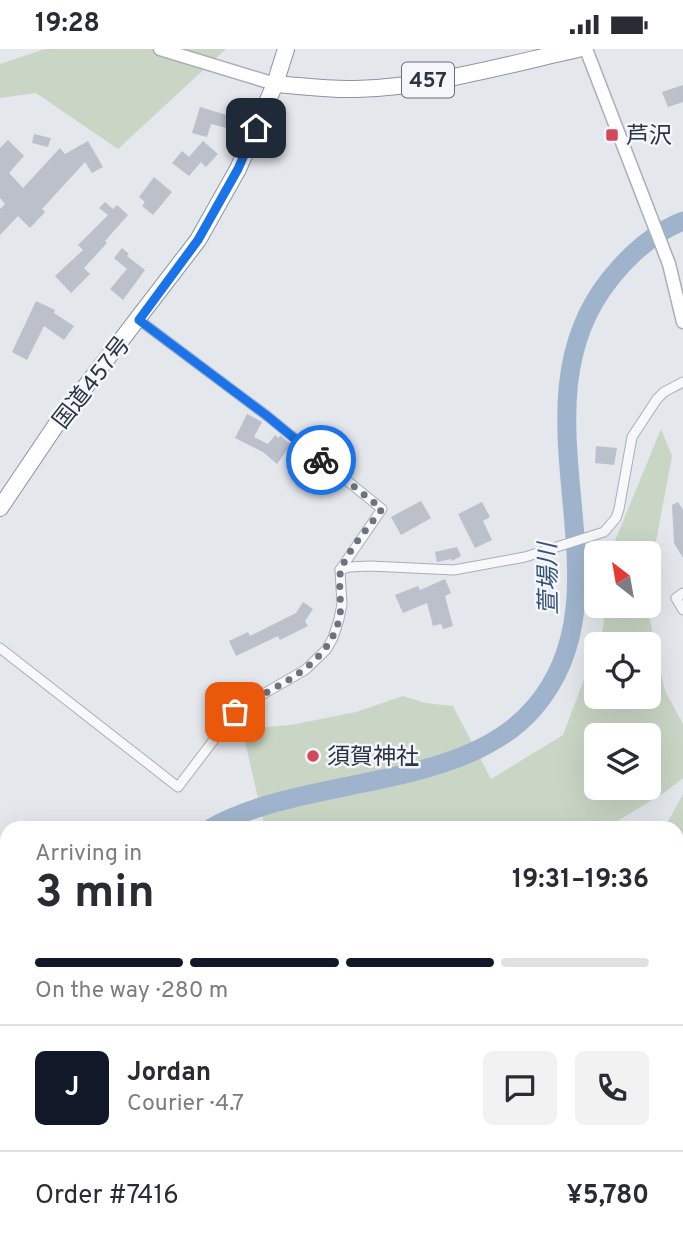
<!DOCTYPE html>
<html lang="en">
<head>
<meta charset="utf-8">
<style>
	:root { --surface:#fff; --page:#f2f2f3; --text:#2b2b33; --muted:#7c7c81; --line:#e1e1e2; --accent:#111827 }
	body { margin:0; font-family:Overpass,"Noto Sans JP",sans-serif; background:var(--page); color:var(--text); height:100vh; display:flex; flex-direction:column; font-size:26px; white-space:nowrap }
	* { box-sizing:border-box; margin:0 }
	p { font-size:23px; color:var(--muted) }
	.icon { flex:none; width:38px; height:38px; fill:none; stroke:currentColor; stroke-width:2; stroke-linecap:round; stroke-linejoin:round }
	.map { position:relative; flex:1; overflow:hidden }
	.drawer { position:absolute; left:0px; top:772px; width:684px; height:436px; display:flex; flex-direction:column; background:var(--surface); border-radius:21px 21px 0 0; box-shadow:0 7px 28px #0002 }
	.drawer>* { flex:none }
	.needle { width:46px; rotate:329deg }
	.fabs { position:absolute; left:584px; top:492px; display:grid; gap:14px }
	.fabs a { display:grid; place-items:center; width:77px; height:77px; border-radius:10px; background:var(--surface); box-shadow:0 7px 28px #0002; font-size:35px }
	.pin { position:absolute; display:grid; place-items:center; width:60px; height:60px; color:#fff; margin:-30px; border-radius:14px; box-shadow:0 4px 10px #0006 }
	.courier { position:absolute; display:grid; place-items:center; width:70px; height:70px; margin:-35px; border:5px solid #1a73e8; border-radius:50%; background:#fff; color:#222; box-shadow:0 2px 9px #0007 }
	.head em { font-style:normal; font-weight:700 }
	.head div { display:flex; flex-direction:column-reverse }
	.head { display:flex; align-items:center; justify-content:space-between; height:119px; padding:0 35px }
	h1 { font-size:46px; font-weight:700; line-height:52px }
	.bar { display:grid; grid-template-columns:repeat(4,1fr); gap:10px 7px; align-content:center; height:84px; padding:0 35px }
	.bar i { height:9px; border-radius:5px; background:var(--line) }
	.bar .selected { background:var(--accent) }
	.bar p { grid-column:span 4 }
	.line { display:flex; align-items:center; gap:18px; padding:0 35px; border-top:2px solid var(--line) }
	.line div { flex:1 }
	.round { display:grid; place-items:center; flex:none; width:74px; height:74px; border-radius:10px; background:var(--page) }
	.status { display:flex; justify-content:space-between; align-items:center; height:49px; padding:0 35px; background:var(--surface); direction:ltr }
	.status svg { height:19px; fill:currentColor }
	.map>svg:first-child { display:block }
	.green { fill:#c9d6c5; fill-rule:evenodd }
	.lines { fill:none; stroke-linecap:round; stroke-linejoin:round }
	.river { stroke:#9fb4cc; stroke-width:19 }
	.building { fill:#bbc0ca }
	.street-casing { stroke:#a9aeb7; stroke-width:11 }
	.secondary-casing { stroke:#a9aeb7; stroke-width:15 }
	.highway-casing { stroke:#8b94a3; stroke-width:18 }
	.path { stroke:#c2c5cb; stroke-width:2; stroke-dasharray:5 5; stroke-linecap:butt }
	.street { stroke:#f7f8fa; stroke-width:9 }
	.secondary { stroke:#fff; stroke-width:12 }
	.highway { stroke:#fff; stroke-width:16 }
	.done { stroke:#6c737f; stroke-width:7; stroke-dasharray:0 12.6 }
	.route { stroke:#1a73e8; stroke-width:9 }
	.poi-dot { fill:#d1495b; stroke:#f4f6f9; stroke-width:2.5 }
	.labels { text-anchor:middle; stroke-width:5; stroke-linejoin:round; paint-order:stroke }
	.shield { fill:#f4f6f9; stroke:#676e7b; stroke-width:2 }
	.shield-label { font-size:21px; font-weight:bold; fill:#2b3445 }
	.poi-label { font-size:23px; fill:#2b3445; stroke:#f4f6f9; text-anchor:start }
	.street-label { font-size:23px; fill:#2b3445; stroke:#f4f6f9 }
	.water-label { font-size:24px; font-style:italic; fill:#34527a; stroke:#f4f6f9 }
</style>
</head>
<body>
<div class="status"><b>19:28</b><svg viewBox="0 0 49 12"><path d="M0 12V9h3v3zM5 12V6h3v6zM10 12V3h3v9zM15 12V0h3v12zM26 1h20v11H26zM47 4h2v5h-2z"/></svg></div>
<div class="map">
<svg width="683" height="1206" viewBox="0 0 683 1206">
	<rect width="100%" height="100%" fill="#e4e7ec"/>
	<g class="green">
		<path d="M45,0h181l-108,100 -82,-56 -36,5v-34z"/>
		<path d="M661,380l11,27 -23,123v-26h-39z"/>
		<path d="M605,557h42l18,85 18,33v54l-18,14 -59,36h-341l-23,-99 49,-4 65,-13 47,-16 22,7 28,3 38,73 72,-44 34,-90v52h52v-53h-52l6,-15zM649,686v52h-52v-52z"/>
		<path d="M683,745v60l-6,10v-36h-17l5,-1z"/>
	</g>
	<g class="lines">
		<g class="river">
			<path d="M211,779c92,-53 251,-36 323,-120 104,-120 -29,-298 76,-429 20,-25 43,-46 73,-58"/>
			<path d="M0,914l7,-5"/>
		</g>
	</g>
	<g class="building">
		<path d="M683,36v17l-15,5 -6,-15z"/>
		<path d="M200,58l30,9 -3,12 -16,-4 -4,13 -15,-4z"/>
		<path d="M34,85l17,4 -3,9 -16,-4z"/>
		<path d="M8,91l16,16 -15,17 14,15 37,-40 5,6 23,-13 15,26 -11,6 -7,-11 -43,47 3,3 -15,16 -12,-12 -18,19v-26l5,-5 -5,-6v-50z"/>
		<path d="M203,92l15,13 -12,13 -5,-5 -12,14 -17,-13 10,-12 7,6z"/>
		<path d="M154,128l18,15 -19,23 -11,-9 3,-4 -6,-5z"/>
		<path d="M105,153l8,7 4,-4 11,10 -23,26 2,2 -23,25 6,6 -19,19 -16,-17 28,-26 -5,-5 30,-30 -9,-7z"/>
		<path d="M122,199l7,6 -2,2 18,14 -22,30 -13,-11 17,-20 -13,-11z"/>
		<path d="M36,252l19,9 -1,3 20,13 -10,14 -20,-14 -17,34 -15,-8z"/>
		<path d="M247,365l15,8 -8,15 14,7 7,-9 4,3 1,-3 20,17 -3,5 -10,-7 -10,14 -14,-12 -28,-14z"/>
		<path d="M596,397l21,2 -3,17 -19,-2z"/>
		<path d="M421,452l10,17 -30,17 -10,-18z"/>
		<path d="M482,453l8,15 -7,4 9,19 -17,8 -17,-34z"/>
		<path d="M678,453l5,8v48l-9,-15 -2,-38z"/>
		<path d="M457,498l4,9 -9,5 -1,-2 -14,3 -2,-10z"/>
		<path d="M445,530l6,14 -6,3 8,30 -10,3 -2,-5 -8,2 -6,-23 -24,10 -8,-18 23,-9 2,4z"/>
		<path d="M303,553l10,7 -8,12 3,5 -28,14 -2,-4 -42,20 -7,-15 19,-9 2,4 46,-23z"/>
	</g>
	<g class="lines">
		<g class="street-casing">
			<g id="street">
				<path d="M340,521l9,-3 21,-1 84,4 71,-13 79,-25 12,-14 3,-9 13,-72 25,-38 7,-7 19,-10"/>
				<path d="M683,544l-7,5 7,12"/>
				<path d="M0,599l178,139 57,-75 9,-7 61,-35 21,-20 7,-12 6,-19 3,-15 -2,-34 42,-61 -116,-94 -127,-95"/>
				<path d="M677,900l6,10"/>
				<path d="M677,935l6,-4"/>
				<path d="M0,1001l7,5"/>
				<path d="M677,1006l6,-4"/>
				<path d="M677,1072l6,-3"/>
				<path d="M677,1141l6,-4"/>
				<path d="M0,1144l7,-9"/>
				<path d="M232,1200l3,6"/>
				<path d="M520,1200l3,6"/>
				<path d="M586,1200l3,6"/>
				<path d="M657,1200l3,6"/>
				<path d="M323,1206l9,-6"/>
				<path d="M679,1206l4,-2"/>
			</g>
		</g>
		<g class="secondary-casing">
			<g id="secondary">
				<path d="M160,0l115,35"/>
				<path d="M586,0l83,215 14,58"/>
				<path d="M677,848l6,-3"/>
				<path d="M442,1200l4,6"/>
			</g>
		</g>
		<g class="highway-casing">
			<g id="highway">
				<path d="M275,35c27,2 53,6 81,5 74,-2 150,-24 222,-40"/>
				<path d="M0,459l56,-83 142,-185 40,-71 37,-85 11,-35"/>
			</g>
		</g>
		<g class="path">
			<path d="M677,888l6,-3"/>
			<path d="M471,1200l1,6"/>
		</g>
		<use href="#street" class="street"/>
		<use href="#secondary" class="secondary"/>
		<use href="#highway" class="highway"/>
	</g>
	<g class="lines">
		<path class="done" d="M235,663l9,-7c38,-22 87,-41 96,-90 2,-13 -3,-38 2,-48 9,-21 27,-40 40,-58l-61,-49"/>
		<path class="route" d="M256,79l-18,41 -40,71 -59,80 127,95 55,45"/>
	</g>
	<g class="poi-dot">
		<rect x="605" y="79" width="14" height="14" rx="3.5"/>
		<circle cx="313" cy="707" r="7"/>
	</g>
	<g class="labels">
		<rect class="shield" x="402" y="13.5" width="52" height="35" rx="5"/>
		<g class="shield-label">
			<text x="428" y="38">457</text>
		</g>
		<g class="poi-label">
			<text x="626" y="94">芦沢</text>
			<text x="327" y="715">須賀神社</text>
		</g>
		<g class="street-label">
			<text transform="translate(91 333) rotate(-52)" y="8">国道457号</text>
		</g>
		<g class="water-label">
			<text transform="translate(548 530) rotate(-91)" y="8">萱場川</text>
		</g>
	</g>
</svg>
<div class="fabs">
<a><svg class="needle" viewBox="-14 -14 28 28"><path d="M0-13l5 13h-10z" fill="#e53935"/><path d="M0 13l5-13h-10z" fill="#7c7c81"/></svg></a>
<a><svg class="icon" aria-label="locate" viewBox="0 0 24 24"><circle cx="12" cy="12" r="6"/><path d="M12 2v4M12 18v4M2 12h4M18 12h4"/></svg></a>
<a><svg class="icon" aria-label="layers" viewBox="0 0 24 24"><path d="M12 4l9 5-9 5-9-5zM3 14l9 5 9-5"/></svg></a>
</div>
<div class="pin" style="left:235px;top:663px;background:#ea580c"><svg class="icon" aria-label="bag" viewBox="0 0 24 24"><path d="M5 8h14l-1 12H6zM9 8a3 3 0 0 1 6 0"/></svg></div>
<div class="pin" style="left:256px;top:79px;background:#1f2937"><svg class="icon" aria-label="home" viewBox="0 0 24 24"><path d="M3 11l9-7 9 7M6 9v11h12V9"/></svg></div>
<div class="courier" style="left:321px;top:411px"><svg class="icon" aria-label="bike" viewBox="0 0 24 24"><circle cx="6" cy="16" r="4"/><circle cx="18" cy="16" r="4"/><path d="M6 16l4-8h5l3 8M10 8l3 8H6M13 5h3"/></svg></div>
<section class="drawer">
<div class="head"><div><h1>3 min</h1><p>Arriving in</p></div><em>19:31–19:36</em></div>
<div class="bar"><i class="selected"></i><i class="selected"></i><i class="selected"></i><i></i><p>On the way · 280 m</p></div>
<div class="line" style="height:126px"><b class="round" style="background:var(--accent);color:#fff">J</b><div><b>Jordan</b><p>Courier · 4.7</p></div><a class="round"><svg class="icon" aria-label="chat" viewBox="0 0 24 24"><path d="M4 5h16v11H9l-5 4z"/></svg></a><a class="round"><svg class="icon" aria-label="phone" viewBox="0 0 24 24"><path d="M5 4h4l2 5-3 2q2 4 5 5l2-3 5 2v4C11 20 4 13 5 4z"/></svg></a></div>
<div class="line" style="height:91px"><div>Order #7416</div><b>¥5,780</b></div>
</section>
</div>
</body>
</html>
